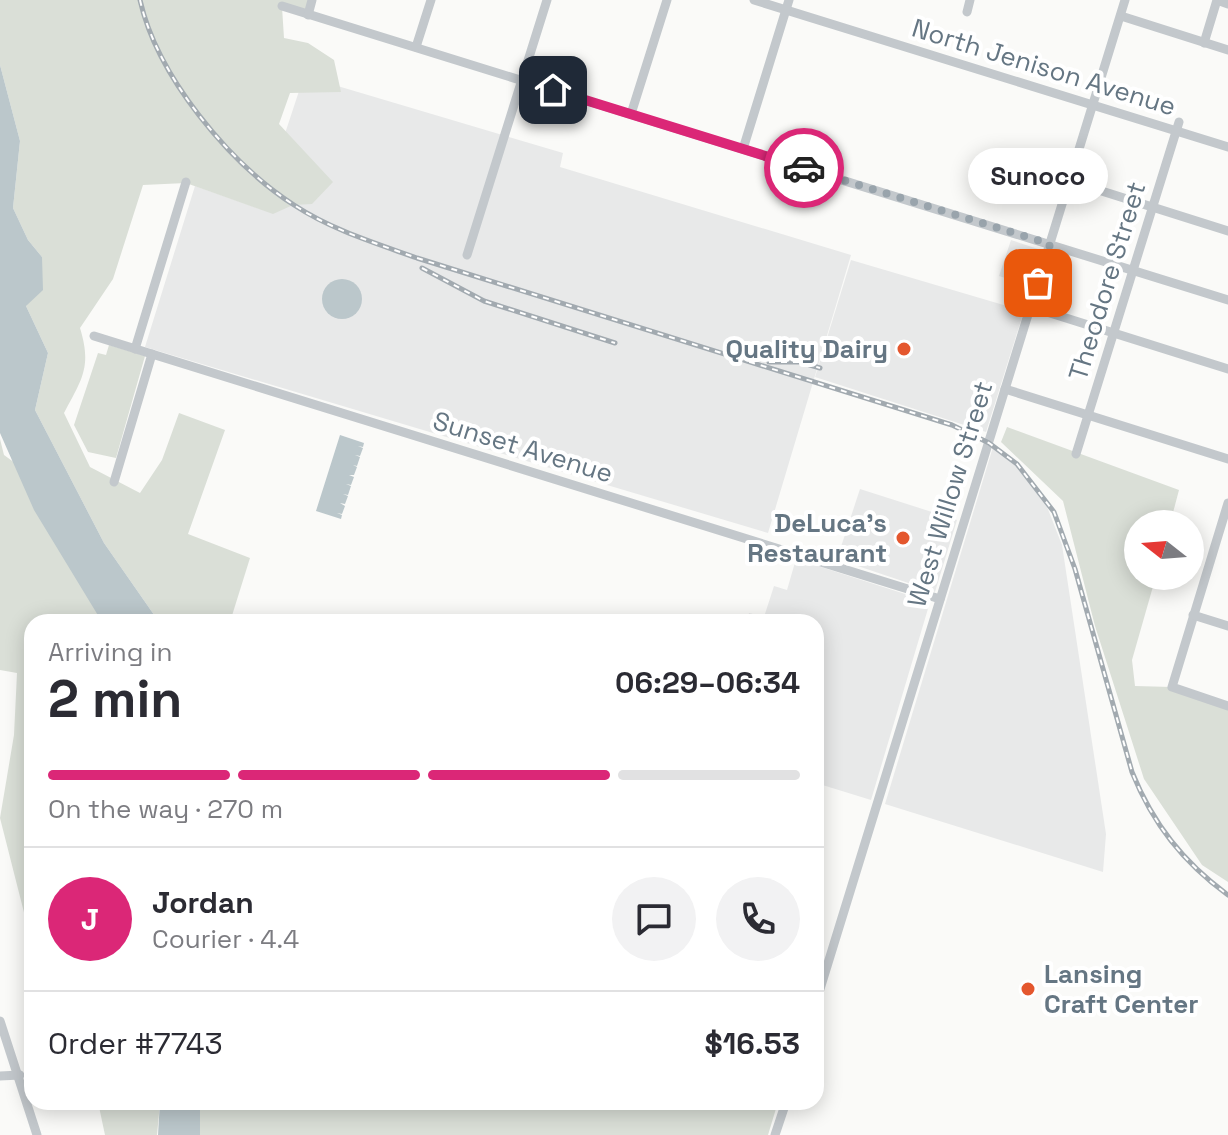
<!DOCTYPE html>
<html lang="en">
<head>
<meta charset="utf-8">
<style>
	:root { --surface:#fff; --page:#f2f2f3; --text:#2b2b33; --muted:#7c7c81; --line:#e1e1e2; --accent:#db2777 }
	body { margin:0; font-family:"Space Grotesk",sans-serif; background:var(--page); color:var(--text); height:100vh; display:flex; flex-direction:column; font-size:30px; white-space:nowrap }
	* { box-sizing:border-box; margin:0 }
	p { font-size:26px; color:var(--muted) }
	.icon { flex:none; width:44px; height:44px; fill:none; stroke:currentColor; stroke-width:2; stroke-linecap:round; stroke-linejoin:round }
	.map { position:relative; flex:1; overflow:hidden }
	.drawer { position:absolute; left:24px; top:614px; width:800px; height:496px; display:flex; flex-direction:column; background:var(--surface); border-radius:24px; box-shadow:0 4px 20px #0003 }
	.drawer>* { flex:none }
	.needle { width:52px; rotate:287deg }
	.controls { position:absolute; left:1124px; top:510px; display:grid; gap:16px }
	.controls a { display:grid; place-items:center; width:80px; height:80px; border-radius:50%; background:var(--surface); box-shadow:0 4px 20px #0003; font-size:40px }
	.pin { position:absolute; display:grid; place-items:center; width:68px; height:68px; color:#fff; margin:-34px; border-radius:16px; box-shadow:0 4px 12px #0006 }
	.courier { position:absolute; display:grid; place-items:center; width:80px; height:80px; margin:-40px; border:6px solid #db2777; border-radius:50%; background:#fff; color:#222; box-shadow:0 2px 10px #0007 }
	.bubble { position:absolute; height:56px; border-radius:28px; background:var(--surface); box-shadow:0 4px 20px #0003; font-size:26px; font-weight:700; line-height:56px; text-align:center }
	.summary em { font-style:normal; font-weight:700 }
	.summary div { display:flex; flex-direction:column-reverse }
	.summary { display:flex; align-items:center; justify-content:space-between; height:136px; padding:0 24px }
	h1 { font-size:52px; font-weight:700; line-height:60px }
	.bar { display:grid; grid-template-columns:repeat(4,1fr); gap:12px 8px; align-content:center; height:96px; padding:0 24px }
	.bar i { height:10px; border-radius:6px; background:var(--line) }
	.bar .current { background:var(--accent) }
	.bar p { grid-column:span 4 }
	.line { display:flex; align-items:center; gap:20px; padding:0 24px; border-top:2px solid var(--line) }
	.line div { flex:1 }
	.round { display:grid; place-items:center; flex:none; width:84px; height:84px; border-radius:42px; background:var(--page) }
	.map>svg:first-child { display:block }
	.built { fill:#e8e9e9 }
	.green { fill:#dadfd7 }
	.water { fill:#bbc7cb }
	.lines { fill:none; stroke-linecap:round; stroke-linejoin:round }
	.minor { stroke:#c3c8cc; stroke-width:9 }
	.rail-casing { stroke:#a2aab0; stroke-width:5 }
	.rail { stroke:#fff; stroke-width:2; stroke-dasharray:6; stroke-linecap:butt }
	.done { stroke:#99a4ac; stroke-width:8; stroke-dasharray:0 14.4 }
	.route { stroke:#db2777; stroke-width:10 }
	.poi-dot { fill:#e4572e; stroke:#fff; stroke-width:3 }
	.labels { text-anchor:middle; stroke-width:8; stroke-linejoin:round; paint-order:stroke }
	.street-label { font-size:26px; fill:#657683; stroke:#fff }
	.poi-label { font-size:26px; font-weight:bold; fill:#657683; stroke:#fff; text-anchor:end }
</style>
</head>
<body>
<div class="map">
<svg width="1228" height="1135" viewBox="0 0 1228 1135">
	<rect width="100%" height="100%" fill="#fafaf8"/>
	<g class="built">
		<path d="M304,76l259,77 -3,14 291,88 -83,278 -623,-186 50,-161 65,23z"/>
		<path d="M1011,240l27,9 -11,36 -28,-9z"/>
		<path d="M851,260l173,51 -38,121 -171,-55z"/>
		<path d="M993,447l23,18 28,34 18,46 44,289 -3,38 -218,-68z"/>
		<path d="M860,489l97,31 -22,72 -98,-33z"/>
		<path d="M796,559l134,43 -59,198 -55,-17v-161h-69l2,-9 15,4 10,-31 13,4z"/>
	</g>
	<g class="green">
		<path d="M0,0h312l-4,15 -26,-8 2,31 24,5 26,17 7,32 -51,1 -11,31 54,58 -21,22 -19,1 -20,9 -87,-31 -43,2 -30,94 -33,49c12,39 2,51 -16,85l26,54 50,26 22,-33 17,-47 46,17 -37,104 62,24 -20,64h-71l-55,-79 -69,-133 13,-57 -22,-47 16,-49 -14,-17 -15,-32 7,-67 -20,-76z"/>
		<path d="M109,345l36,11 -29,102 -28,-6 -14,-27 24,-72 8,2z"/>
		<path d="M1007,427l172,63 -9,34h-32v52h18l-24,84 3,26 37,1 56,18v177l-26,-17 -58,-86 -49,-153 -32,-125 -62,-59z"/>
		<path d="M0,439l4,16 26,19 83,148h-81v322l-32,-126 14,-83 3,-62 -17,-3z"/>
		<path d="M98,1102h62l-3,33h-52z"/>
		<path d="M200,1102h578l-10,33h-568z"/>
	</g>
	<g class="water">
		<path d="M0,65l20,76 -7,67 15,32 14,17 1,33 -17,16 22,47 -13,57 69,133 55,79h-56l-4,-5 -65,-107 -34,-77z"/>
		<circle cx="342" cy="299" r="20"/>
		<path d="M340,435l24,8 -1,4 -5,-1 5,2 -3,8 -5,-1 5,2 -3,9 -4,-1 4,2 -3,8h-5l5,2 -3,8 -5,-1 5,2 -3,9 -5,-1 5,2 -3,8 -5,-1 5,3 -3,8 -5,-1 5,2 -1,4 -25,-8z"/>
		<path d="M160,1102h40v33h-42z"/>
	</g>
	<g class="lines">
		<g class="minor">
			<path d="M754,0l474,147"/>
			<path d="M282,6l946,294"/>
			<path d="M967,12l3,-12"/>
			<path d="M308,15l4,-15"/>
			<path d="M1121,16l107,34"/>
			<path d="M1204,43l13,-43 11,4"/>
			<path d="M416,47l15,-47"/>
			<path d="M631,114l36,-114"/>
			<path d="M743,149l46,-149"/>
			<path d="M1070,181l158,50"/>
			<path d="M467,255l80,-255"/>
			<path d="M1031,307l197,62"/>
			<path d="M94,336l846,263"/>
			<path d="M135,349l51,-167"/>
			<path d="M1005,389l223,70"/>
			<path d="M1076,454l103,-332"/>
			<path d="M114,482l38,-128"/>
			<path d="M1228,503l-56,184 56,19"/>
			<path d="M1193,615l35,11"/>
			<path d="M816,1002l309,-1002"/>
			<path d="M0,1021l37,114"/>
			<path d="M0,1076l20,-1"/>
			<path d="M775,1135l11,-33"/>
		</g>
		<g class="rail-casing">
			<g id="rail">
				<path d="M140,0c17,76 89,163 154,205 38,25 81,38 123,53l535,167 37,18 28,21 37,48 21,57 57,203c21,52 51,90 96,123"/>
				<path d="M422,268l62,33 131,42"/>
				<path d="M769,362h31l20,6"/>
			</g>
		</g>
		<use href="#rail" class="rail"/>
	</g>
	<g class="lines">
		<path class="done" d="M804,168l246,76 -12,39"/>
		<path class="route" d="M553,90l251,78"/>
	</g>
	<g class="poi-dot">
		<circle cx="904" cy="349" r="8"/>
		<circle cx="903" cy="538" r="8"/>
		<circle cx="1028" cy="989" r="8"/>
	</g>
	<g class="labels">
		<g class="street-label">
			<text transform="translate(1044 67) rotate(17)" y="9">North Jenison Avenue</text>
			<text transform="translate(1107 281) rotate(-73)" y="9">Theodore Street</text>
			<text transform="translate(523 447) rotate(17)" y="9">Sunset Avenue</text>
			<text transform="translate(950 494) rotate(-73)" y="9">West Willow Street</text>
		</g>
		<g class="poi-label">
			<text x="888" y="358">Quality Dairy</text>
			<text x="887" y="532">DeLuca's<tspan x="887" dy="30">Restaurant</tspan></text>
			<text x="1044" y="983" text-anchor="start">Lansing<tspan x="1044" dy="30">Craft Center</tspan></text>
		</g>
	</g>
</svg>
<div class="controls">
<a><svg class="needle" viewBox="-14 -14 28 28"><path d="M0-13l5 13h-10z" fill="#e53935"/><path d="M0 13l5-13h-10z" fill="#7c7c81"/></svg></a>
</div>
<div class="pin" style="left:1038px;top:283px;background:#ea580c"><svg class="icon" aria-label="bag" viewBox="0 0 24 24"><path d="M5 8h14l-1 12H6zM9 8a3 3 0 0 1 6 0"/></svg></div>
<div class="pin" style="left:553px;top:90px;background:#1f2937"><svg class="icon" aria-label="home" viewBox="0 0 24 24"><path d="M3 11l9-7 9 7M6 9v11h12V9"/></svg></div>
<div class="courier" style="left:804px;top:168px"><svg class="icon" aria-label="car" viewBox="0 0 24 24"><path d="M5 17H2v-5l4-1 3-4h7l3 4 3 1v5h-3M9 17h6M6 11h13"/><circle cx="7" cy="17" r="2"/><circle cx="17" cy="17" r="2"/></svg></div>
<div class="bubble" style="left:968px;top:148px;width:140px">Sunoco</div>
<section class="drawer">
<div class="summary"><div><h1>2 min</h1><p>Arriving in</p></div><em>06:29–06:34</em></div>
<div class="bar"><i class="current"></i><i class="current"></i><i class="current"></i><i></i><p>On the way · 270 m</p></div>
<div class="line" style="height:144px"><b class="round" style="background:var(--accent);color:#fff">J</b><div><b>Jordan</b><p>Courier · 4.4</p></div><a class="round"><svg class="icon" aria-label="chat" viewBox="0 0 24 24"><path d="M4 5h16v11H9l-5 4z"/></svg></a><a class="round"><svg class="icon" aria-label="phone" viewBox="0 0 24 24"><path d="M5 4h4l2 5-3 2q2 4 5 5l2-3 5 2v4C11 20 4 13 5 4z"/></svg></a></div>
<div class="line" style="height:104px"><div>Order #7743</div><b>$16.53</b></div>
</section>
</div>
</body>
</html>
